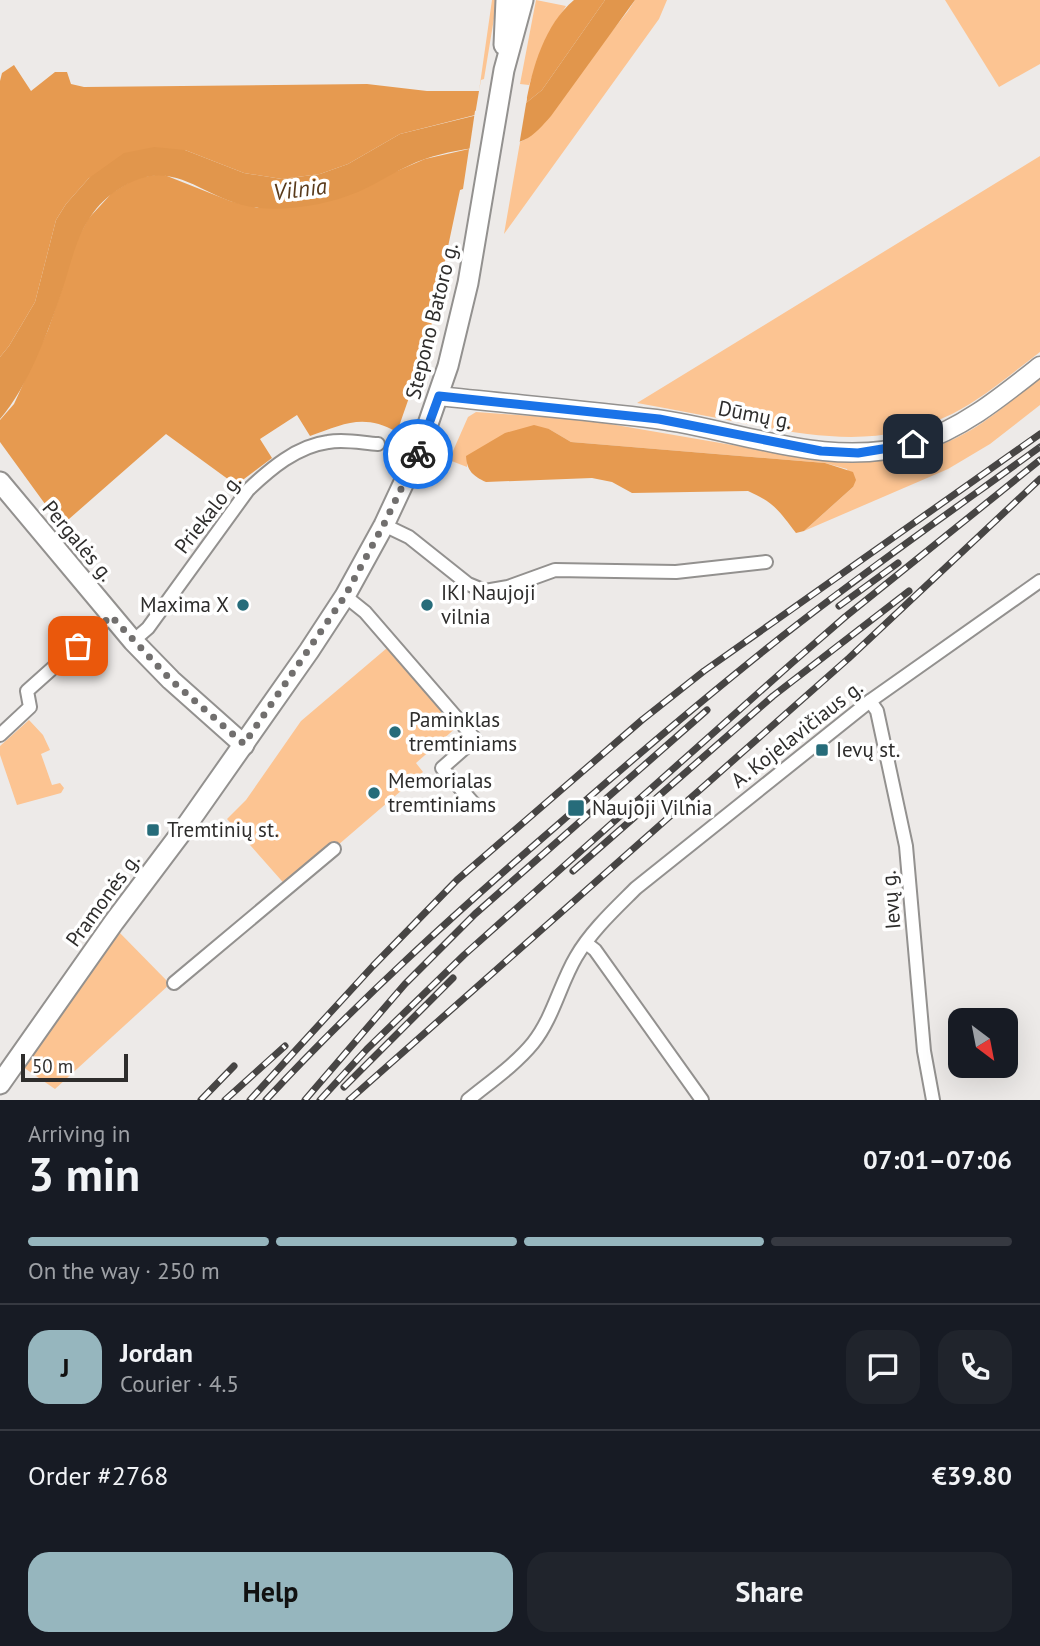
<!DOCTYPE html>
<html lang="en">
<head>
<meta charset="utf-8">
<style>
	:root { --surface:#171b24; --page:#20242c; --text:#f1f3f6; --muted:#9ea1a6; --line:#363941; --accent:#96b6be }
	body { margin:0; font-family:"PT Sans",sans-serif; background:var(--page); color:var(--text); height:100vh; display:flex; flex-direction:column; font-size:26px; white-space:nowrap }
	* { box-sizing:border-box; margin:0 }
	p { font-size:23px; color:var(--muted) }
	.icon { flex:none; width:38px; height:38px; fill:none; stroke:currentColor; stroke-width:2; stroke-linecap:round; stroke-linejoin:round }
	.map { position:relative; height:1100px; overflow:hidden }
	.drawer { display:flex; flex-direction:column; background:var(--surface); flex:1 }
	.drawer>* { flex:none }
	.needle { width:46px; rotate:148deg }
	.tools { position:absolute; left:948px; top:1008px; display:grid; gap:14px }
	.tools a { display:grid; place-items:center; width:70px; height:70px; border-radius:14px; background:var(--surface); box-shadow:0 7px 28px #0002; font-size:35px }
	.scale { position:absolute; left:21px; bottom:18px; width:107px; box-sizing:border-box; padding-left:7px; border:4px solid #2e2d2c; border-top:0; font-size:19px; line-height:24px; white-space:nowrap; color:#2e2d2c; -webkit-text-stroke:5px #fff; paint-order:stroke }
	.pin { position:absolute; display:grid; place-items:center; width:60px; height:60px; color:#fff; margin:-30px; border-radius:14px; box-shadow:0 4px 10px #0006 }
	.courier { position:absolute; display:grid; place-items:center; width:70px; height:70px; margin:-35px; border:5px solid #1a73e8; border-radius:50%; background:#fff; color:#222; box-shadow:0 2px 9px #0007 }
	.overview em { font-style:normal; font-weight:800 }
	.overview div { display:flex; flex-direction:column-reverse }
	.overview { display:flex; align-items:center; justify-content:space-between; height:119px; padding:0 28px }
	h1 { font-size:46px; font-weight:800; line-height:52px }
	.bar { display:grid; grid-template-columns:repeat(4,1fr); gap:10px 7px; align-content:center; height:84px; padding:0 28px }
	.bar i { height:9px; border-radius:5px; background:var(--line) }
	.bar .active { background:var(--accent) }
	.bar p { grid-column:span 4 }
	.line { display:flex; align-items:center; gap:18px; padding:0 28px; border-top:2px solid var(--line) }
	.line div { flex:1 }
	.round { display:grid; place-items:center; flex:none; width:74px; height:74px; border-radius:21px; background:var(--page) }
	.primary-button { display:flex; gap:14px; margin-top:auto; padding:14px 28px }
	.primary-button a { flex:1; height:80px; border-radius:21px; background:var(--accent); color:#111; font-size:28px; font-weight:800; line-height:80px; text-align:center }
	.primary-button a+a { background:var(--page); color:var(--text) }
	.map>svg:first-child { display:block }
	.green { fill:#fcc492 }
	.forest { fill:#e69a50 }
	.water { fill:#e1964c }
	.pier { fill:#edeae8 }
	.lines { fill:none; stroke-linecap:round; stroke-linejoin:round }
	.minor-casing { stroke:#93918f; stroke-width:16 }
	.secondary-casing { stroke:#93918f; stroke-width:21 }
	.primary-casing { stroke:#93918f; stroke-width:23 }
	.minor { stroke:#fff; stroke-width:12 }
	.secondary { stroke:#fff; stroke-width:18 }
	.primary { stroke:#fff; stroke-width:19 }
	.rail-casing { stroke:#474544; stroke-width:7 }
	.rail { stroke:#fff; stroke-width:4.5; stroke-dasharray:13; stroke-linecap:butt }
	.done { stroke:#716f6e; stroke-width:7; stroke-dasharray:0 12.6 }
	.route { stroke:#1a73e8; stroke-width:9 }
	.poi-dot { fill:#266c7a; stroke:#fff; stroke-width:2.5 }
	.labels { text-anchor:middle; stroke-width:7; stroke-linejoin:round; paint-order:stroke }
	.street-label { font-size:21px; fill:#2e2d2c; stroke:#fff }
	.poi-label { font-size:21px; fill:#2e2d2c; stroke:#fff; text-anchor:start }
	.water-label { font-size:23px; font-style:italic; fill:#593a1b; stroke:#fff }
</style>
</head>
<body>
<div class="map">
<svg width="1040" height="1100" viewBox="0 0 1040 1100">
	<rect width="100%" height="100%" fill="#edeae8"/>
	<g class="green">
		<path d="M492,0h5l-13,79 -3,1 -2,11z"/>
		<path d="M536,0l30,6 -20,32 -17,47 -9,-1z"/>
		<path d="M635,0h32l-8,19 -155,215 16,-92 6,-3 102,-128z"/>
		<path d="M945,0h95v64l-41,23z"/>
		<path d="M1040,156v196c-28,21 -56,46 -88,62 -71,35 -136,23 -210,9 -35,-7 -70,-14 -105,-20z"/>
		<path d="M1040,378v27l-50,39 -42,25 -144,62 49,-44 -6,-18 -22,-6 -254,-21 -22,-13 -82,27v11l-18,-7 19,-43 8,-5 111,8 227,39c56,6 107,0 157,-29 24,-14 46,-35 69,-52z"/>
		<path d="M387,648l71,78 -42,37 7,9 -135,116 -61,-69 19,-19 55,-79z"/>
		<path d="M29,720l14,15 7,15 -9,4 11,31 8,-2 4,5 -3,5 -44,12 -17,-50v-9z"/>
		<path d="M116,929l54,55 -115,105 -32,-22z"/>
	</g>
	<g class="forest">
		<path d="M574,0h31l-63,90 -16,13c6,-35 19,-79 48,-103z"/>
		<path d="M14,65l17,26 24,-19h12l4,12 13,3 283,-3 60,7h52l-4,24 -75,19 -52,30 -28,10 -38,5 -38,-6 -59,-23 -96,28 -23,26 -10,16 -21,82 -26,44 -9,11v-276l2,-8z"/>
		<path d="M469,149l-6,40 -3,1 -33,156 -30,86c-34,-19 -53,-8 -87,4l-13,-21 -37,24 12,19 -36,27 -70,-51 -105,92 -61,-84v-22l14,-16 34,-74 14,-41 11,-41 15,-29 24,-26 24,-15 26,-4 68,27 28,7 139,-37 28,-12z"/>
		<path d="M534,425l15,4 22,13 254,21 28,9 3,8 -3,7 -49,44 -8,2c-17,-22 -21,-30 -48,-42l-116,2 -20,-11 -20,-4 -106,4c-13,-6 -19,-11 -20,-26l39,-23z"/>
	</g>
	<path class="water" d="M605,0h30l-84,116c-8,9 -16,19 -27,24 -11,5 -25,5 -37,6 -20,3 -42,6 -62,13 -24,8 -44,23 -67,33 -29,12 -67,19 -99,16 -58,-6 -84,-58 -143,-17 -36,24 -42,63 -54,100 -14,41 -34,96 -62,128v-62l9,-11 26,-44 21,-82 10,-16 23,-26 35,-25 30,-6 31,3 59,23 38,6 38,-5 28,-10 52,-30 126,-31 16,-13z"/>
	<path class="pier" d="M527,98l-8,48 -50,6 6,-41z"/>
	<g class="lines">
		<g class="minor-casing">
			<g id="minor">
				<path d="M384,525l25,12 59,47 17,7 23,-4 47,-17 121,2 90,-10"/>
				<path d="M345,596l20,16 110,127 -33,29 34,38"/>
				<path d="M133,641l15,-13 100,-138c22,-21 49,-44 80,-48 17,-3 34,1 50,2"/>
				<path d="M870,701l7,10 29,135 18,205 9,49"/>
				<path d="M0,735l30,-28 -3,-16 84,-75"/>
				<path d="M586,943l9,7 107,150"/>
				<path d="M174,983l160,-134"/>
				<path d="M468,1100c22,-18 47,-35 65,-57 20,-25 27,-59 43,-86 15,-26 39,-48 60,-69l234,-187 170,-120"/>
			</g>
		</g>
		<g class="secondary-casing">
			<path id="secondary" d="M439,396c73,8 145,14 217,23 84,11 173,51 258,25 48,-15 87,-47 126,-78"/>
		</g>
		<g class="primary-casing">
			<g id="primary">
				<path d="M504,45l2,-45"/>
				<path d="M0,482l133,159 38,39 73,65"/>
				<path d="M0,1084l114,-162 70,-93 125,-178 36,-55 39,-71 35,-75 29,-84 20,-83 36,-213 19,-70"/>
			</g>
		</g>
		<use href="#minor" class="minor"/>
		<use href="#secondary" class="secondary"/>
		<use href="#primary" class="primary"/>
		<g class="rail-casing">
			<g id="rail">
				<path d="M839,606l59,-43"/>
				<path d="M573,871l200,-175 136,-105"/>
				<path d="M344,1087l109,-109"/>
				<path d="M201,1100l33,-34"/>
				<path d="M225,1100l60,-54"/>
				<path d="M250,1100l123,-134 84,-86 185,-160 62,-49 336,-237"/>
				<path d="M266,1100c90,-97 187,-185 288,-272 74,-65 149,-129 226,-190 85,-67 173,-128 260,-191"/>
				<path d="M305,1100l100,-116 70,-70 232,-204"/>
				<path d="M320,1100l47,-51 97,-94 328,-292 53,-46 195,-157"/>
				<path d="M349,1100l500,-442 191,-179"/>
			</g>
		</g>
		<use href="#rail" class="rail"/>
	</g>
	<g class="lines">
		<path class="done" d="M78,646l33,-30 60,64 73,64 101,-148 39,-72 34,-70"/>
		<path class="route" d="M418,454l21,-58 220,23 162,32 37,2 55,-9"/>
	</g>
	<g class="poi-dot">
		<circle cx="243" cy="605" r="7"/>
		<circle cx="427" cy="605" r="7"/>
		<circle cx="395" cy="732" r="7"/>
		<rect x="815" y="743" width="14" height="14" rx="3.5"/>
		<circle cx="374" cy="793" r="7"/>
		<rect x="567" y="799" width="18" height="18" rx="3.5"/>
		<rect x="146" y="823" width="14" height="14" rx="3.5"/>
	</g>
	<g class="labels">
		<g class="street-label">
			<text transform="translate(432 321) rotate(-76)" y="7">Stepono Batoro g.</text>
			<text transform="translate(755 415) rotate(11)" y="7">Dūmų g.</text>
			<text transform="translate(208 514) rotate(-52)" y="7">Priekalo g.</text>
			<text transform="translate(78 541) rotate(50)" y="7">Pergalės g.</text>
			<text transform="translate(797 734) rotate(-38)" y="7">A. Kojelavičiaus g.</text>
			<text transform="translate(103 900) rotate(-54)" y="7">Pramonės g.</text>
			<text transform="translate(891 900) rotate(-95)" y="7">Ievų g.</text>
		</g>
		<g class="poi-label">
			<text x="441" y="600">IKI Naujoji<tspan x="441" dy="24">vilnia</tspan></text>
			<text x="229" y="612" text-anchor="end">Maxima X</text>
			<text x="409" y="727">Paminklas<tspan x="409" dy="24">tremtiniams</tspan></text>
			<text x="836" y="757">Ievų st.</text>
			<text x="388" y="788">Memorialas<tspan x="388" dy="24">tremtiniams</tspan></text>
			<text x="592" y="815">Naujoji Vilnia</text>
			<text x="167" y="837">Tremtinių st.</text>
		</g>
		<g class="water-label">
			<text transform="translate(300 189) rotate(-7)" y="8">Vilnia</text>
		</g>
	</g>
</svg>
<div class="tools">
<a><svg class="needle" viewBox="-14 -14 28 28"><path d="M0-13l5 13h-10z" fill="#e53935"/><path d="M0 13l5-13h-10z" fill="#9ea1a6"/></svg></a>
</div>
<div class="scale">50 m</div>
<div class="pin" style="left:78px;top:646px;background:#ea580c"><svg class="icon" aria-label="bag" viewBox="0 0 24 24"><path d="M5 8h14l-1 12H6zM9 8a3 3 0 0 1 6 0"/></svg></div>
<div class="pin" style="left:913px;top:444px;background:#1f2937"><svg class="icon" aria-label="home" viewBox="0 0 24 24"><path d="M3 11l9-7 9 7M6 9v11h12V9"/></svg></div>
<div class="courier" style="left:418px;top:454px"><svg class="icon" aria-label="bike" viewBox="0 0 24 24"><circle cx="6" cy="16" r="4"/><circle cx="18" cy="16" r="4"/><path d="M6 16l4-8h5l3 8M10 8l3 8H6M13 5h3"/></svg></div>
</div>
<section class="drawer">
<div class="overview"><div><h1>3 min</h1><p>Arriving in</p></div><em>07:01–07:06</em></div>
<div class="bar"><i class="active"></i><i class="active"></i><i class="active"></i><i></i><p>On the way · 250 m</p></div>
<div class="line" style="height:126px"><b class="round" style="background:var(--accent);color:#111">J</b><div><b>Jordan</b><p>Courier · 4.5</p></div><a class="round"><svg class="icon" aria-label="chat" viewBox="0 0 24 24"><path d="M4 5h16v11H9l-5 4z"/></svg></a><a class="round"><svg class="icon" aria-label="phone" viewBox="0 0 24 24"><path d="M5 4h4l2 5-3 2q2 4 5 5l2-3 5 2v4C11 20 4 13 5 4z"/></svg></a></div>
<div class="line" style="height:91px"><div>Order #2768</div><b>€39.80</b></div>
<div class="primary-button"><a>Help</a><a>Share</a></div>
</section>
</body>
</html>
